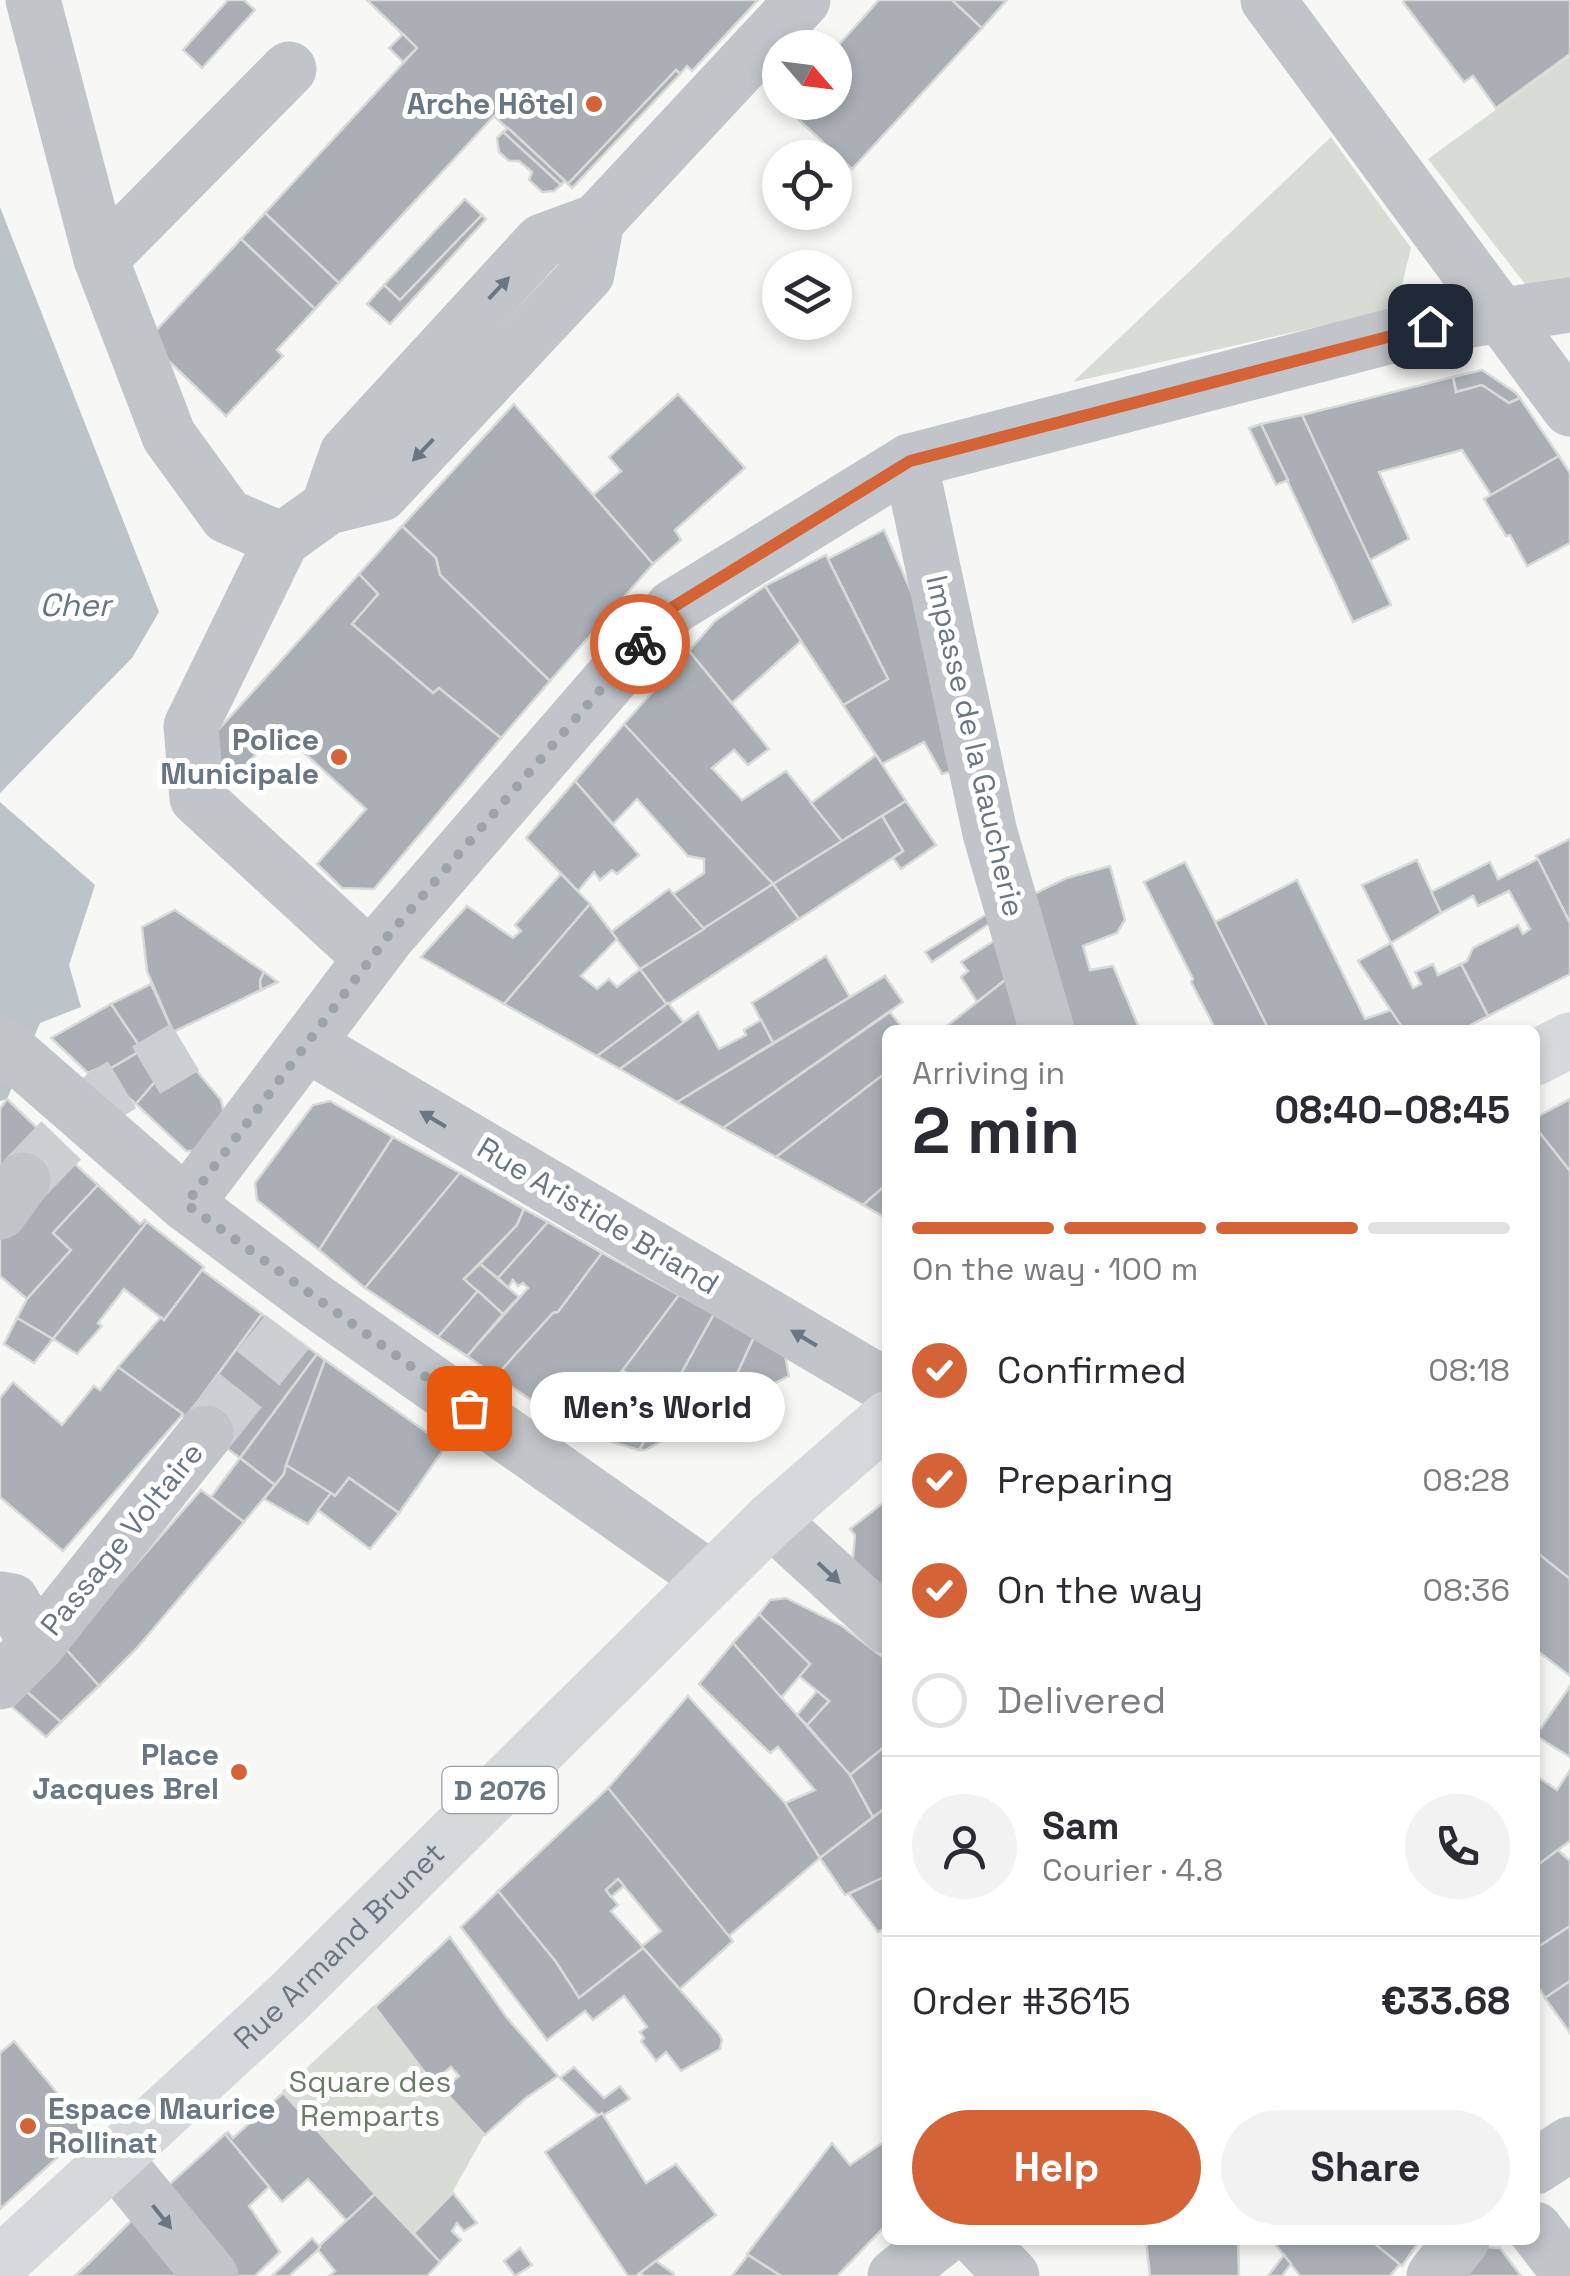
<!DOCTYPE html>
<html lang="en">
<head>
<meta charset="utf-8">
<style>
	:root { --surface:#fff; --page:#f2f2f3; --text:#2b2b33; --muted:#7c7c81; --line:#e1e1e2; --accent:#d46438 }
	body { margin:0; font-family:"Space Grotesk",sans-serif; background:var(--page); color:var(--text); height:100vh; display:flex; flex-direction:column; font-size:38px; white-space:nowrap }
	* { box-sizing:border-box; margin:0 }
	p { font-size:32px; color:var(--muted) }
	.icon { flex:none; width:55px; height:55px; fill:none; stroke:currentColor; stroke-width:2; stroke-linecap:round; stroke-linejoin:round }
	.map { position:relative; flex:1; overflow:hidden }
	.details { position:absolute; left:882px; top:1025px; width:658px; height:1220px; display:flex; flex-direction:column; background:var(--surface); border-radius:15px; box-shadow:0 5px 15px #0003 }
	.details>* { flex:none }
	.needle { width:65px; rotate:118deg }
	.controls { position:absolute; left:762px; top:30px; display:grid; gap:20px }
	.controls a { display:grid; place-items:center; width:90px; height:90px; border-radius:50%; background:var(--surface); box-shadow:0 5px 15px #0003; font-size:50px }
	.pin { position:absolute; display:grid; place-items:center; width:85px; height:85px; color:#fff; margin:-42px; border-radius:20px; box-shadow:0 5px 15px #0006 }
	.courier { position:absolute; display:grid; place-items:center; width:100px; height:100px; margin:-50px; border:8px solid #d46438; border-radius:50%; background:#fff; color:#222; box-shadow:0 2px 12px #0007 }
	.bubble { position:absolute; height:70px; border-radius:35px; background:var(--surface); box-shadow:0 5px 15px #0003; font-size:32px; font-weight:700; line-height:70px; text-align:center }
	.head em { font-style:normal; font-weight:700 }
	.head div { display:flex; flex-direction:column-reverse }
	.head { display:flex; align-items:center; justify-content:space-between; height:170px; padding:0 30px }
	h1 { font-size:65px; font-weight:700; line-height:75px }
	.bar { display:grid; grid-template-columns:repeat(4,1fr); gap:15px 10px; align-content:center; height:120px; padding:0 30px }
	.bar i { height:12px; border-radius:8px; background:var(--line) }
	.bar .on { background:var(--accent) }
	.bar p { grid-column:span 4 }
	.line { display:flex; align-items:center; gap:25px; padding:0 30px; border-top:2px solid var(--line) }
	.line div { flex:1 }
	.round { display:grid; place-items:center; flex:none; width:105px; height:105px; border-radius:52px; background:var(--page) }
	ol { padding:0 30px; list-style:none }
	li { display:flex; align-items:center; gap:30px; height:110px }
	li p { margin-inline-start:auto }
	li .icon { padding:10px; border-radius:50%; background:var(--accent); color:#fff; stroke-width:4 }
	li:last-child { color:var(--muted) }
	li i { width:55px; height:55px; border:5px solid var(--line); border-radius:50% }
	.button { display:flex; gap:20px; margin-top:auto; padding:20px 30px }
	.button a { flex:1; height:115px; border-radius:60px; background:var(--accent); color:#fff; font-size:40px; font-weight:700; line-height:115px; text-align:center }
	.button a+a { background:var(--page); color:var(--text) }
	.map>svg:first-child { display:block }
	.green { fill:#d7dcd4 }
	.water { fill:#bcc4ca }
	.building { fill:#a9afb5; stroke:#d9d9d7; stroke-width:2.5; fill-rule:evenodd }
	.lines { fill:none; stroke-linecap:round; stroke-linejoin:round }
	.minor-tunnel { stroke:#ccd0d3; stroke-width:55; stroke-dasharray:55 28; stroke-linecap:butt }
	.minor { stroke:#c1c4c8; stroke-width:55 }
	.major { stroke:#d5d9dc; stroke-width:55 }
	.oneway { fill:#697683 }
	.done { stroke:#9ba3ab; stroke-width:10; stroke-dasharray:0 18 }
	.route { stroke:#d46438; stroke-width:12 }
	.poi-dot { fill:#d46438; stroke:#fff; stroke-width:4 }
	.labels { text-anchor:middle; stroke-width:10; stroke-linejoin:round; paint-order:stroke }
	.shield { fill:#fff; stroke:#969fa8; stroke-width:2.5 }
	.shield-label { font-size:28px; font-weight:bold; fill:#697683 }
	.poi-label { font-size:30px; font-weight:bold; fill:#697683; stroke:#fff; text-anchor:end }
	.street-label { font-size:30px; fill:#697683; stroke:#fff }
	.park-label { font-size:30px; fill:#6a7b67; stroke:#fff }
	.water-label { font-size:32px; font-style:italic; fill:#65777f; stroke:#fff }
</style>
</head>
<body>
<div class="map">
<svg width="1570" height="2276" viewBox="0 0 1570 2276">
	<rect width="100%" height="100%" fill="#f7f7f5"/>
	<g class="green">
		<path d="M1570,56v228l-38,9 -104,-134z"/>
		<path d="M1331,137l80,111 -15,61 -323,73z"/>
		<path d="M374,2005l57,75 54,54 -32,57 -41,42 -130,-142z"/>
	</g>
	<g class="water">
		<path d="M0,207l159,405 -27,46 -132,135z"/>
		<path d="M0,802l95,83 -26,80 12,42 -41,16 -33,76 -7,2z"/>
	</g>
	<g class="building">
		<path d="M228,0h16l11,10 -53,58 -19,-18z"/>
		<path d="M367,0h391l-66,71 -5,-5 -7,8 -4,-4 -108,114 -74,-68 -155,167 -74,-70 152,-165z"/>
		<path d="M879,0h73l30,28 -130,141 -68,-63 3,-4h48v-53z"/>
		<path d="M952,0h55l-25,28z"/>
		<path d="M1405,0h165v54l-74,54 -23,-32 -9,6 -61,-80z"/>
		<path d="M403,34l14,14 -14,14 -14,-14z"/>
		<path d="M676,70l4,4 -108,114 -4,-4z"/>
		<path d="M508,128l57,53 -4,4 -58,-53z"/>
		<path d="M503,132l58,53 -7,6 -12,1 -13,-12 3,-8 -13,-11h-10l-10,-9 -2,-14z"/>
		<path d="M465,199l17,16 -82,85 -16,-15z"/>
		<path d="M265,213l74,70 -24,26 -74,-70z"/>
		<path d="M482,215l4,4 -96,105 -23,-20 17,-19 16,15z"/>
		<path d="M241,239l74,70 -38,41 6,6 -57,60 -75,-72 -1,-7z"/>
		<path d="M1482,370l34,23 4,5 -11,5 -27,-18 -26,7 -3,-15z"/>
		<path d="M1453,377l3,15 26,-7 27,18 11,-5 39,58 -68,39 -29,-45 -83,22 30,67 -41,22 -66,-146z"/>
		<path d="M678,394l67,74 -70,62 6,10 -28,24 -60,-69 28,-24 -12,-14z"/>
		<path d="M514,404l139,160 -103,117 -110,-106 -4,-17 -34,-32z"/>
		<path d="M1302,415l89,190 -38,17 -92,-198z"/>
		<path d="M1261,424l27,56 -12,5 -27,-57z"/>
		<path d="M1559,456l11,17v70l-43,23 -17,-31 -4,1 -22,-37z"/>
		<path d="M402,526l34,32 4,17 110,106 -49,57 -62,-50 -6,5 -81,-69 26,-30 -19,-20z"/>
		<path d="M884,530l49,111 31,127 -22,6 -18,-32 -42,22 -39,-59 45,-26 -60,-120z"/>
		<path d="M826,555l62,124 -45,26 -78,-119z"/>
		<path d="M359,574l19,20 -26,30 81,69 6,-5 62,50 -127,151 -32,-1 -25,-24 49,-55 -87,-79 -51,54 -20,-18 3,-28z"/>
		<path d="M765,586l36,55 -69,62 -43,-52 26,-30z"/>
		<path d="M689,651l80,98 -21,16 -14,-15 -22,18 30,32 44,-29 56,70 -69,43 -149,-160z"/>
		<path d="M624,724l149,160 -69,45 -31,-35 31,-21v-14l-16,-3 -51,-57 -24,25 -38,-43z"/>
		<path d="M876,755l30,46 -64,40 -31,-38z"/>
		<path d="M575,781l64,74 -22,19 -5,-4 -12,10 -6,-8 -16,19 -52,-53z"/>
		<path d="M906,801l30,44 -35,24 -8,-11 10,-7 -21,-35z"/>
		<path d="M882,816l21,35 -104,68 -26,-35z"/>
		<path d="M1570,839v84l-34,-67z"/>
		<path d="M1538,859l32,64v51l-82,42 -27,-52 6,-3 6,-13 45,-23 5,9 7,-5 -21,-38 -31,15 -5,-10 -32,17 -10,-21 59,-30 8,17z"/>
		<path d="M1417,860l24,53 -50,30 -29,-58z"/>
		<path d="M1185,862l54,107 30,61h-53l-25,-48 2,-3 -49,-97z"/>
		<path d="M1110,866l15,54 -8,13 -34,13 7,24 23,-4 27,64h-74l-38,-133 39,-19z"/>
		<path d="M561,874l29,30 -86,100 -83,-47 46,-51 46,32 8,-7 -6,-6z"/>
		<path d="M1297,880l68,139 26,-9 13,20h-135l-54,-108z"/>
		<path d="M773,884l26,35 -132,86 -27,-36z"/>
		<path d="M669,889l35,40 -64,40 -29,-37z"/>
		<path d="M590,904l27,35 -36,37 16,13 12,-10 8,8 23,-18 27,36 -70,51 -93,-52z"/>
		<path d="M997,908l1,10 -66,44 -7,-10z"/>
		<path d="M175,910l89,62 -4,9 1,9 -88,42 -26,-61 -5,-44z"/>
		<path d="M1003,935l11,38 -37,29 -16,-25 7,-6 -7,-9z"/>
		<path d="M1391,943l22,45 8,-4 -6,-12 18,-8 5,11 23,-11 27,52 -27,14h-57l-46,-69z"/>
		<path d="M826,956l24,41 -77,46 -21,-40z"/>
		<path d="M264,972l14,10 -17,8 -1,-9z"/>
		<path d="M1014,973l17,57 -88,-1z"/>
		<path d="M885,976l18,26 -180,126 -46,-26z"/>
		<path d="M151,984l22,48 -31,18 -31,-46z"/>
		<path d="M668,1003l16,20 -64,46 -23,-13z"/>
		<path d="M111,1004l31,46 -41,24 -4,-5 -9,4 -37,-35z"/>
		<path d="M698,1012l21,37 27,-14 -2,-5 17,-10 12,23 -96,59 -57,-33z"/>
		<path d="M890,1012l14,18h-16v41l-112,86 -53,-29z"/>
		<path d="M173,1032l13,26 -26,18 -24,28 -35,-30z"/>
		<path d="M186,1058l35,42 3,13 -31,38h-7l-50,-47 24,-28z"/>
		<path d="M888,1071v112l-25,22 -87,-48z"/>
		<path d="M7,1099l57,55 -31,33 -33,-2v-76z"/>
		<path d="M1570,1099v72l-35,-44v-9z"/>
		<path d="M330,1101l63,36 -74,113 -62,-50 -2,-17 58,-78z"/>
		<path d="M1535,1127l35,44v408l-35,-28z"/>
		<path d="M393,1137l67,36 -95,115 -46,-38z"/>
		<path d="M64,1154l34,31 -45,48 18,17 -44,49 -27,-23v-50z"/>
		<path d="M460,1173l64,36 -7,16 -53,54 14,12 -40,46 -73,-49z"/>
		<path d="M888,1183v36l-25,-14z"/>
		<path d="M98,1185l42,39 5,-4 2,2 -94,117 -36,-21 10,-19 44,-49 -18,-17z"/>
		<path d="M524,1209l24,13 -50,56 -18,-14 37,-39z"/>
		<path d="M147,1222l57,45 -40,53 -40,-31 -26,34 4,3 -25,28 -24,-15z"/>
		<path d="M548,1222l54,31 -44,59 -5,1 -57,63 -29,-20 61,-68 -5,-5 -5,3 -5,-6 -5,8 -10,-10z"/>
		<path d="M602,1253l77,42 -101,137 -82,-56 57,-63 5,-1z"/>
		<path d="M480,1264l39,33 -16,17 -39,-35z"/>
		<path d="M202,1270l60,44 -76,104 -68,-51 43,-50 3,3z"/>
		<path d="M478,1291l25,23 -36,42 -29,-19z"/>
		<path d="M679,1295l35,19 -44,80 -48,-23z"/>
		<path d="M262,1314l55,40 -77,104 -54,-40z"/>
		<path d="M714,1314l40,23 -34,74 -75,39h-6z"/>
		<path d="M17,1318l36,21 -19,24 -30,-19z"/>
		<path d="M754,1337l31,18 4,21 -69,35z"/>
		<path d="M317,1354l8,6 -41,114 -9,11 -35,-27z"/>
		<path d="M325,1360l121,86 -47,67 -50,-35 -14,18 -49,-31z"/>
		<path d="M118,1367l65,47 -120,137 -63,-54v-99l13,-16 49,43 32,-39 6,4z"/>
		<path d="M622,1371l48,23 -7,14 -51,-24z"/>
		<path d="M612,1384l51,24 -24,42 -61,-18z"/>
		<path d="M240,1458l35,27 -31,37 -33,-25z"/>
		<path d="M286,1465l45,28 -23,31 -44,-25 20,-25z"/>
		<path d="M349,1478l50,35 -29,36 -52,-39 13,-17 4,3z"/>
		<path d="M201,1490l43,32 -107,126 -38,38 -35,-39z"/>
		<path d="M888,1499v97l-39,-35 4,-4 2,-22 -5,-6z"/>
		<path d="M1535,1551l35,28v97l-35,-27z"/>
		<path d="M786,1598l56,28 46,35v83l-38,31 -43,-50 22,-24 -30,-25 11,-12 -51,-50 11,-14z"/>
		<path d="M759,1614l51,50 -29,34 -48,-55z"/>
		<path d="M733,1643l117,132 23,42 -53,41 -35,-55 30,-13 -37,-43 -8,6 -71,-69z"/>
		<path d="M64,1647l35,39 -38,36 -35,-31z"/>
		<path d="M1570,1686v71l-34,-21 -1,2v-14l6,4z"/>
		<path d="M26,1691l35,31 -15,15 -34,-30z"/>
		<path d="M817,1691l12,10 -22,24 -10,-10z"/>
		<path d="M688,1696l97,107 35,55 -92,79 -120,-149z"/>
		<path d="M888,1744v62l-15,11 -23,-42z"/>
		<path d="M1570,1770v71l-35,26v-92l22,15z"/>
		<path d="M608,1788l125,153 -53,48 -37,-41 -64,50 -23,-36 -58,-71zM618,1879l43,52 -19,15 -31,-35 7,-6 -12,-15z"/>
		<path d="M888,1806v70l-43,19 -25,-37z"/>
		<path d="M1558,1850l12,11v65l-35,23v-82z"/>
		<path d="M882,1878l6,7v42l-10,5 -29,-38z"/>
		<path d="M618,1879l6,7 -13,11 -5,-7z"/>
		<path d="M498,1891l58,71 23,36 64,-50 76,86 3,6 -2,9 -39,22 -15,-19 -10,9 -15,-20 3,-3 -4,-6 7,-5 -23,-31 -31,24 -8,-9 -38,29 -86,-113z"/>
		<path d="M1570,1926v55l-25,17 -10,-16v-33z"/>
		<path d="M450,1937l57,81 51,58 -32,22 -41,37 -51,-55 -2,2 -57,-75zM451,2067l8,9 -12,9 -7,-9z"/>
		<path d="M1570,1981v52l-25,-35z"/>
		<path d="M14,2041l74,89 -88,79v-156z"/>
		<path d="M574,2067l30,31 16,-12 10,13 -26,16h-6l-38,-37z"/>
		<path d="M283,2093l92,101 -28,27 -39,-42 -26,23 -57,-68 3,-2 5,6z"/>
		<path d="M602,2113l44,70 30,-19 40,51 -80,61h-8l-83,-124z"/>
		<path d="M225,2134l44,53 -20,19 31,46 -25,24h-31l-62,-85z"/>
		<path d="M888,2139v84l-51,53h-56l-34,-22 85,-111 18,22z"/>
		<path d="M453,2193l24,30 -13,8 -7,-8 -5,8 9,9 -21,22 -26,-29z"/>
		<path d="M375,2194l65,68 -13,14h-98l6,-5 -17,-21 1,-4z"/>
		<path d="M140,2212l54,64h-119l15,-14z"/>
		<path d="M140,2212l54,64h-119l15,-14z"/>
		<path d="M312,2238l8,9 -2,3 -29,26h-17z"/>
		<path d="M1146,2240h92l1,36h-89z"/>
		<path d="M1272,2240h98l30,24 -10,12h-90z"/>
		<path d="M1370,2240h50l-18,26z"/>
		<path d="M1483,2247l17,1 21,28h-59z"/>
		<path d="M520,2248l12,17 -17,11 -11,-15z"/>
		<path d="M748,2255l33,21h-49z"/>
		<path d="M1284,2255l7,9 -9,12h-14z"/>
		<path d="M656,2261l18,13 -1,2h-29l-4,-3z"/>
	</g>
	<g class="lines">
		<g class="minor-tunnel">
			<path d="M23,1180l82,-85 80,-48"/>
			<path d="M206,1433l81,-101"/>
		</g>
		<g class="minor">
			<path d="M33,0l68,259 68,177 58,80 55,24"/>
			<path d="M1268,0l302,409"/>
			<path d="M101,259l188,-190"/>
			<path d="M910,461l80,372 57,197"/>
			<path d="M328,507l19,-54 195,-212 55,-20 206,-221"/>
			<path d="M371,958l-174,-160 -6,-72 91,-186 46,-33 53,-13 206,-220 10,-53"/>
			<path d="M0,1042l186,162 127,95 398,280"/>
			<path d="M308,1045l580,342"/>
			<path d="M186,1204l202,-268 285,-329 237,-146 520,-135 140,-21"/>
			<path d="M0,1212l23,-32"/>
			<path d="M771,1520l117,107"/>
			<path d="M0,1599l12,2 25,44"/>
			<path d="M0,1682l37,-37 169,-212"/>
			<path d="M114,2158l97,118"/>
			<path d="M1535,2167l35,-23"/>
			<path d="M1535,2229l35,46"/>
			<path d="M978,2240l34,36"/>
			<path d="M895,2276l45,-36"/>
			<path d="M1434,2276l28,-36"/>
		</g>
		<g class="major">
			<path d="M1535,1058l35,-18"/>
			<path id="s1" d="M0,2264l287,-265 484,-479 117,-102"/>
		</g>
	</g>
	<defs><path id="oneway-solid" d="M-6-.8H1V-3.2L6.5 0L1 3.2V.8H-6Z" transform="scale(2.5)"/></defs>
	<g class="oneway">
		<use href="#oneway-solid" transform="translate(499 288) rotate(-47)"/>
		<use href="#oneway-solid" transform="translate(423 450) rotate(134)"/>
		<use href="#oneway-solid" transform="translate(433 1119) rotate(-149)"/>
		<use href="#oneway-solid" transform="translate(804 1338) rotate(-149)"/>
		<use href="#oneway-solid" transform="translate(829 1573) rotate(43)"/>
		<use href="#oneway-solid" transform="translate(162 2217) rotate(51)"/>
	</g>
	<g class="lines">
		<path class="done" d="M469,1408l-283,-204 202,-268 252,-292"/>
		<path class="route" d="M640,644l33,-37 237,-146 520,-135"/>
	</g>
	<g class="poi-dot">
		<circle cx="594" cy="104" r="10"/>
		<circle cx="339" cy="757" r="10"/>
		<circle cx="239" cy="1772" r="10"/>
		<circle cx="28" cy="2126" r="10"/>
	</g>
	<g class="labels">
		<rect class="shield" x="442.5" y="1767" width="115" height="46" rx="8"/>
		<g class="shield-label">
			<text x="500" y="1800">D 2076</text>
		</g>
		<g class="poi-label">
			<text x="574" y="114">Arche Hôtel</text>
			<text x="319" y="750">Police<tspan x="319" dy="34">Municipale</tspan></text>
			<text x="219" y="1765">Place<tspan x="219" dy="34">Jacques Brel</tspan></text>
			<text x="48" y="2119" text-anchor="start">Espace Maurice<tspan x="48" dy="34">Rollinat</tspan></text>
		</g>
		<g class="street-label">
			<text transform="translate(975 746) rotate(77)" y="10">Impasse de la Gaucherie</text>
			<text transform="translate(598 1216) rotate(31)" y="10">Rue Aristide Briand</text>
			<text transform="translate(122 1539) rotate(-51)" y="10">Passage Voltaire</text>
			<text dy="10" stroke="none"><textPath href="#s1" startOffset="465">Rue Armand Brunet</textPath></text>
		</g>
		<g class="park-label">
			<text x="370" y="2092">Square des<tspan x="370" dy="34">Remparts</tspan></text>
		</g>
		<g class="water-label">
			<text x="75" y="616">Cher</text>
		</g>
	</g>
</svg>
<div class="controls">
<a><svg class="needle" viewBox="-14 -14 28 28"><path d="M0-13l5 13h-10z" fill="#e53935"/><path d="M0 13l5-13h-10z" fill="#7c7c81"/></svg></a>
<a><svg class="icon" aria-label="locate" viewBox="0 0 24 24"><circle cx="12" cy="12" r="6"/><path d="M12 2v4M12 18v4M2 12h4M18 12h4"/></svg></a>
<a><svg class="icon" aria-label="layers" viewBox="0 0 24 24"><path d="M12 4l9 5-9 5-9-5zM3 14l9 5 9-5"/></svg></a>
</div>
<div class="pin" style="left:469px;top:1408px;background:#ea580c"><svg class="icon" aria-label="bag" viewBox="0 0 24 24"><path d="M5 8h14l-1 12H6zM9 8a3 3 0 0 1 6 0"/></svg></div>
<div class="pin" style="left:1430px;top:326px;background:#1f2937"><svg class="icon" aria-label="home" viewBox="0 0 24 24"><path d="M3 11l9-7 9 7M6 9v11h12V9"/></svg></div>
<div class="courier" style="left:640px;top:644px"><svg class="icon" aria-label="bike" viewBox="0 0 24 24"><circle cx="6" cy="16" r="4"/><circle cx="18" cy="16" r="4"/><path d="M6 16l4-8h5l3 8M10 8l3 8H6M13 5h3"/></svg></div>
<div class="bubble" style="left:530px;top:1372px;width:255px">Men’s World</div>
<section class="details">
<div class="head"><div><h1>2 min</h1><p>Arriving in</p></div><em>08:40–08:45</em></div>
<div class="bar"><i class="on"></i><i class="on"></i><i class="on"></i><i></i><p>On the way · 100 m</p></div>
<ol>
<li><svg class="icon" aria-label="check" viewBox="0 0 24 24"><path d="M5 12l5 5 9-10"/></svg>Confirmed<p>08:18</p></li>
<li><svg class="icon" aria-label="check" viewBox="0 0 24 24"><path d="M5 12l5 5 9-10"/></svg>Preparing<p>08:28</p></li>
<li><svg class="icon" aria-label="check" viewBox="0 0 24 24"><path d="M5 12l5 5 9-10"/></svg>On the way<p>08:36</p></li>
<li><i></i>Delivered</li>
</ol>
<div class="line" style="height:180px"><a class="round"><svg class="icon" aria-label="person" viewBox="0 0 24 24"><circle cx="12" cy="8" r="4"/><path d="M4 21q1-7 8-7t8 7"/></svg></a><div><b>Sam</b><p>Courier · 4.8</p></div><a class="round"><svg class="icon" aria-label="phone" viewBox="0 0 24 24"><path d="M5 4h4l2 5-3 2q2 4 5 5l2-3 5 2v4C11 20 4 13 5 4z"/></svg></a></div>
<div class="line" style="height:130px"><div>Order #3615</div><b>€33.68</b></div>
<div class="button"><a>Help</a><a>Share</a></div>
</section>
</div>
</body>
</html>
